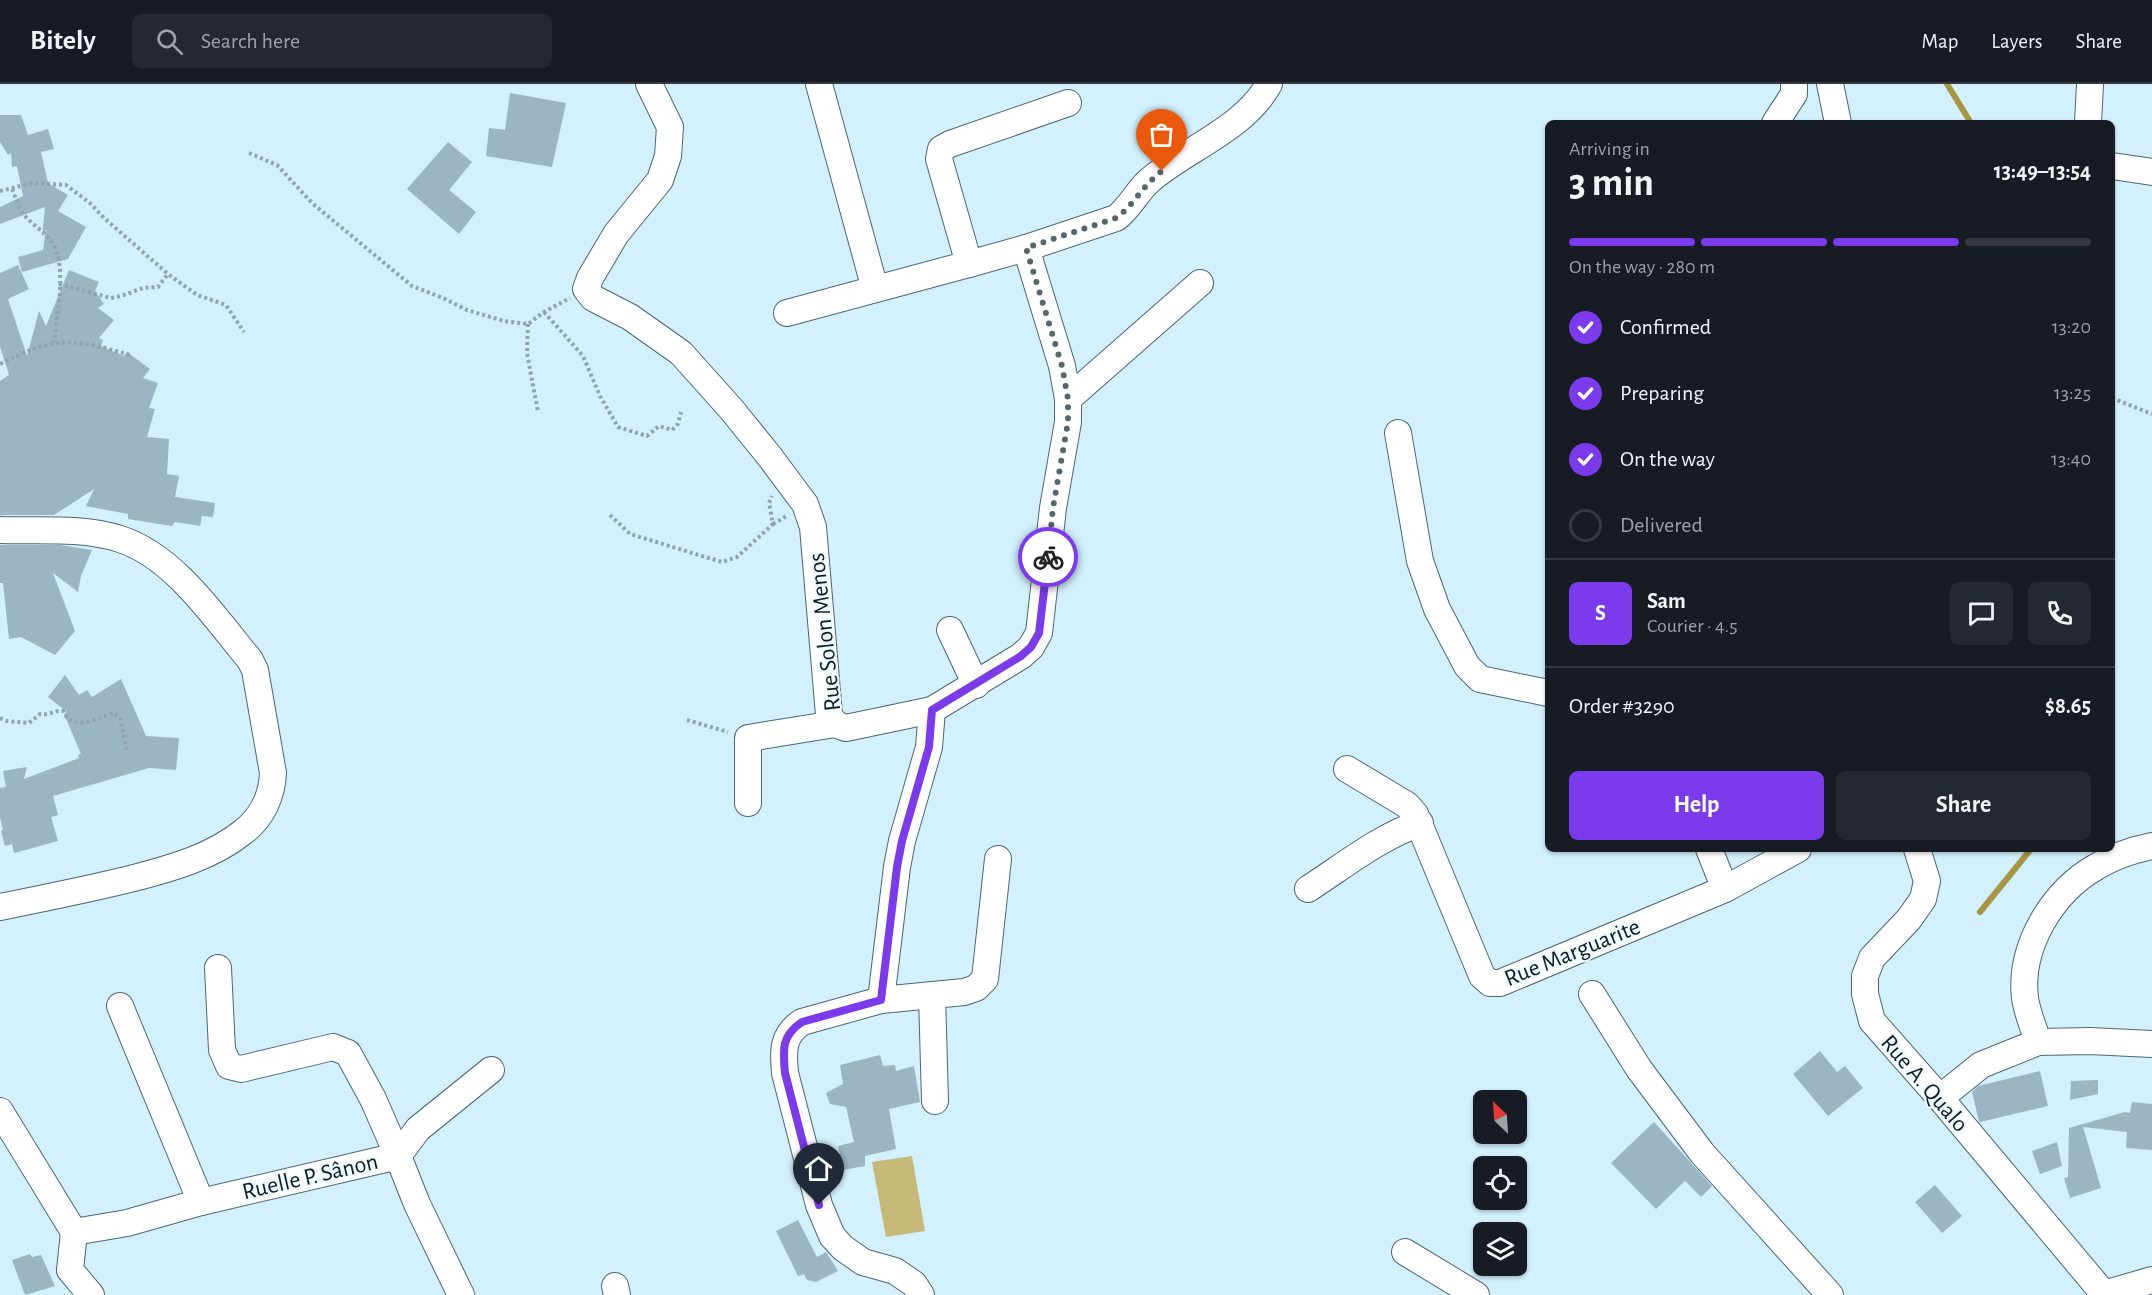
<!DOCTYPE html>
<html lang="en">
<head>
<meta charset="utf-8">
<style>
	:root { --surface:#171b24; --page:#242831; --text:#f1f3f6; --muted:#9ea1a6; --line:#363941; --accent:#7c3aed }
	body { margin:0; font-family:"Alegreya Sans",sans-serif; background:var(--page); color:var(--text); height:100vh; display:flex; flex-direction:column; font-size:22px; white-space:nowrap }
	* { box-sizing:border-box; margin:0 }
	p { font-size:20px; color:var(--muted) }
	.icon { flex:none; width:33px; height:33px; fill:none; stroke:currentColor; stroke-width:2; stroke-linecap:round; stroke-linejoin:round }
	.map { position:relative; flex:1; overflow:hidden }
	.panel { position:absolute; left:1545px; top:36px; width:570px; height:732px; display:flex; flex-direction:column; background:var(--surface); border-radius:9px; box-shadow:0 2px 4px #0004 }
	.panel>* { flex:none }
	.needle { width:39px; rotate:335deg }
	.controls { position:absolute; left:1473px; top:1006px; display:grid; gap:12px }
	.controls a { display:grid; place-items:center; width:54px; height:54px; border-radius:9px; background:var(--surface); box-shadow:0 2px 4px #0004; font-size:30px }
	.pin { position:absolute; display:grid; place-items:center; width:51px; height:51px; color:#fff; margin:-62px -26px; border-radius:50% 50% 50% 0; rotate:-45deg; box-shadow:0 0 6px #0007 }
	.pin .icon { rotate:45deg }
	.courier { position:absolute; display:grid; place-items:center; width:60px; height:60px; margin:-30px; border:4px solid #7c3aed; border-radius:50%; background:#fff; color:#222; box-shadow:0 2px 8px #0007 }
	.head em { font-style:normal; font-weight:600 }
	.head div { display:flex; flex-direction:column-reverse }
	.head { display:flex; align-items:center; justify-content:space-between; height:102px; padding:0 24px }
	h1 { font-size:39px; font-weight:600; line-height:45px }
	.bar { display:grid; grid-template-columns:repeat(4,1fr); gap:9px 6px; align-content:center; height:72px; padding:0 24px }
	.bar i { height:8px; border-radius:4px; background:var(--line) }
	.bar .current { background:var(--accent) }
	.bar p { grid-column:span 4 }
	.line { display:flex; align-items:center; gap:15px; padding:0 24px; border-top:2px solid var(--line) }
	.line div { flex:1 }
	.round { display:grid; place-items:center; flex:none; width:63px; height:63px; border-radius:9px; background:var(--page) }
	ol { padding:0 24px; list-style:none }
	li { display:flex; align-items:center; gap:18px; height:66px }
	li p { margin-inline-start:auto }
	li .icon { padding:6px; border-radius:50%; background:var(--accent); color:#fff; stroke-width:4 }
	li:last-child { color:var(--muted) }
	li i { width:33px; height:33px; border:3px solid var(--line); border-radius:50% }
	.primary-button { display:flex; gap:12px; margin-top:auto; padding:12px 24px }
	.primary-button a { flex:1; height:69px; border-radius:9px; background:var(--accent); color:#fff; font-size:24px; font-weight:600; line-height:69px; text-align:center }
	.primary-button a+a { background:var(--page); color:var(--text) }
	header { display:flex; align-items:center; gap:36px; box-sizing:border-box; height:84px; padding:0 30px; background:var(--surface); border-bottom:2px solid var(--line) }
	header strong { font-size:28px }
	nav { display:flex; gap:33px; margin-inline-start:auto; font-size:21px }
	.search { width:420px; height:54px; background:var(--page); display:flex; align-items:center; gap:15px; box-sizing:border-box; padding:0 21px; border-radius:9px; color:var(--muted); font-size:22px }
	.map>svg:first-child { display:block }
	.green { fill:#c6b876 }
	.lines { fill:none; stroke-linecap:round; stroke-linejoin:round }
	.stream { stroke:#a79641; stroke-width:6 }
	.building { fill:#99b6c2 }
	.minor-casing { stroke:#4c6671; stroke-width:28 }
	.path { stroke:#8ea5af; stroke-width:4; stroke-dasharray:3 3; stroke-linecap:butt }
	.minor { stroke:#fff; stroke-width:26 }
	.done { stroke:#55666d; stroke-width:6; stroke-dasharray:0 10.8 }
	.route { stroke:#7c3aed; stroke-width:8 }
	.labels { text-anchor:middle; stroke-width:4.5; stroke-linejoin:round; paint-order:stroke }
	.street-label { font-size:24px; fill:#111b20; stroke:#eefaff }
</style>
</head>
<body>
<header>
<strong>Bitely</strong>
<div class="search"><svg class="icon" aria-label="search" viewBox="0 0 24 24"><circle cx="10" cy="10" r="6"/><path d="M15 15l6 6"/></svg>Search here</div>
<nav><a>Map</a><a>Layers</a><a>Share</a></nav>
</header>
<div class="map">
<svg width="2152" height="1211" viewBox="0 0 2152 1211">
	<rect width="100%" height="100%" fill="#d2f0fd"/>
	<path class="green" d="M912,1072l13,75 -39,6 -14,-75z"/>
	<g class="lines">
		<g class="stream">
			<path d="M1947,0l24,39"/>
			<path d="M1980,828l51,-63"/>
		</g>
	</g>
	<g class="building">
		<path d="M510,9l56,10 -14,64 -66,-11 3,-28 16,2z"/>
		<path d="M0,31h21l7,20 20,-6 6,20 -13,3 7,31 20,12 -10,16 28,16 -18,32 -46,13 -4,-15 25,-7 3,-21 -4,8 3,-30 -45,17v-17l23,-11 -6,-30 -5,1 -1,-14 -3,2 -8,-13z"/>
		<path d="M448,58l24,20 -23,28 27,22 -17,22 -52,-45z"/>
		<path d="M18,181l11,24 -21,10 19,57 12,-45 7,15 23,-56 30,12 -4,9 9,13 -6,4 16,12 -15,18 4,2 -2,6 23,10 3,-4 23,17 -7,9 15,5 -9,25 6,1 -8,28 22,2 -2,35 12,2 -4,21 40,6 -2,14 -11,-1 -2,10 -25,-4 -3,4 -44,-7v-5l-42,-8 8,-17 -40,26h-54v-134l9,-6 -9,-28v-74z"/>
		<path d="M0,461h60l32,5 -11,26 -3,16 -25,-19 22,58 -20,24 -34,-18 -12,2 -6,-56h-3z"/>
		<path d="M65,591l14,20 8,-5 5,7 29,-18 25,57 33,2 -3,32 -27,-2 -96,28 5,19 -7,2 7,24 -44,12 -2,-9 -7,2 -4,-15 2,-1 -3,-12v-30l6,-1 -3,-16 24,-4 -3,12 55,-21 -1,-3 3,-1 -17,-40 3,-2 -19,-15z"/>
		<path d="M1820,967l17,21 8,-6 18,22 -35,28 -35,-42z"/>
		<path d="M880,971l3,11 12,-1 1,6 18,-5 6,36 -31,7 7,40 -31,7v10l-22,4 -5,-24 16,-4 -8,-35 -16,-3 -4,-11 17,-9 -3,-19z"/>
		<path d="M2040,987l8,35 -68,16 -1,-1 -7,-29 6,-6z"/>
		<path d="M2098,996v14l-28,6 1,-19z"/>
		<path d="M2132,1018l20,2v46l-26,-2 1,-16 -44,-5 18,61 -31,10 -6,-20 4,-1 1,-49 56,-16 5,1z"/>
		<path d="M1654,1038l58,64 -11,11 -16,-16 -29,28 -45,-46z"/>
		<path d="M2057,1058l5,24 -22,8 -8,-23z"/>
		<path d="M1935,1101l27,31 -20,17 -27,-31z"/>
		<path d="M798,1136l19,37 9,-5 12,19 -22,11 -9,-2 -3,-6 -6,2 -22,-45z"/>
		<path d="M30,1170l2,3 9,-2 14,31 -30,9 -13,-35z"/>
	</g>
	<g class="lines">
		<g class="minor-casing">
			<g id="minor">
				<path d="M649,0l21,43 -2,29 -8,24 -44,54 -26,44 -4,11 7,9 37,19 51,36 51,57 38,47 35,47 8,23 16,188 6,9"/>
				<path d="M819,0l56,205"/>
				<path d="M1830,0l8,39"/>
				<path d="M1775,39l19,-29v-10"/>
				<path d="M2088,39l2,-39"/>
				<path d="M2112,82l40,6"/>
				<path d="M1026,164l90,-30c14,-10 21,-27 34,-38 39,-33 94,-51 119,-96"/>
				<path d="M787,229l182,-49"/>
				<path d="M1068,315l132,-116"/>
				<path d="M1398,349l22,128 17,48 30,57 13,13 68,14"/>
				<path d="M0,446c39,1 82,-3 120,9 54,17 95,79 130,121l5,10 18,103c-1,23 -11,45 -30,59 -31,25 -71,36 -109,46 -44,11 -89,20 -134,29"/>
				<path d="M950,546l26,55"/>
				<path d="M1347,685l60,36 8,9 67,162 8,7h10l225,-94 73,-40"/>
				<path d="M748,719v-65l87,-14 11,4 86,-18 89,-54 10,-9 8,-14 14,-125 15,-86v-23l-6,-33 -36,-118 -57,16 -30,-105 2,-10 9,-5 118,-41"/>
				<path d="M1709,765l16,40"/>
				<path d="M1917,765l10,32 -4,18 -14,20 -37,39 -7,18v18l7,27 68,77 164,196"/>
				<path d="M1308,805c37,-24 70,-51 112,-66"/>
				<path d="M218,884l4,82 7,16 12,3 92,-22 15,6 25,46 25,57 20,-27 73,-59"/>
				<path d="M1592,910l47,75 63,84 128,142"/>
				<path d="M932,911l3,106"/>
				<path d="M881,916l83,-8 12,-4 9,-9 13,-120"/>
				<path d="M120,922l81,196"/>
				<path d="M2038,958c-4,-14 -11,-29 -13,-44 -6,-51 27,-106 71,-131 16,-10 37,-17 56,-21"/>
				<path d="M1940,1014l41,-33 57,-23 52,-1 62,3"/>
				<path d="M0,1027l74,121"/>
				<path d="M74,1148l53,-9 74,-21 197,-46 19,48 44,91"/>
				<path d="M74,1148l-4,38 21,25"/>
				<path d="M1405,1168l71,43"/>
				<path d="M615,1202l2,9"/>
				<path d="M2104,1210l48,-14"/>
				<path d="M921,1211l-7,-11 -19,-13 -32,-9 -20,-14 -11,-12 -13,-31 -34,-132c-2,-22 -3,-38 17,-51l79,-22 16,-133 5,-26 27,-94 3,-37"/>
			</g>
		</g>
		<g class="path">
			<path d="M249,69l28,12 35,38 100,83 31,12 24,12 37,11 24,3 16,-12 26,-14"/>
			<path d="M12,105c4,9 6,19 12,26 8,9 19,16 27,26 17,22 6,74 3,101"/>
			<path d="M0,107l33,-8 33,2 24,18 14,15 64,56 29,21 29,10 18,27"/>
			<path d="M59,200l52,14 10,-2 22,-8 15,-1 10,-13"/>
			<path d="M544,228l39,44 17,40 18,31 29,9 12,-10 13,4 6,-6 3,-12"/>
			<path d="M528,240l-1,29 11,59"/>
			<path d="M0,280c54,-28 73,-26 130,-9"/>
			<path d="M2112,314l40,16"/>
			<path d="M610,431l20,19 92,28 15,-5 36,-33 -4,-21 3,-7"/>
			<path d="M773,440l15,-9"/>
			<path d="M0,634l7,3 22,2 11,-9c8,2 14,-4 23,-3 10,22 33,7 51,2l7,7 6,32"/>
			<path d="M687,636l41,12"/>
		</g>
		<use href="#minor" class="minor"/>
	</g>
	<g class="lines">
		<path class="done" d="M1048,473l5,-49 15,-86v-23l-6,-33 -36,-118 90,-30c18,-13 27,-33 46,-47"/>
		<path class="route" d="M819,1121l-34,-132c-2,-23 -4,-37 17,-51l79,-22 16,-133 5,-26 27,-94 3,-37 89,-54 10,-9 8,-14 9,-76"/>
	</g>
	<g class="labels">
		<g class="street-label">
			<text transform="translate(824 548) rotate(-96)" y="8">Rue Solon Menos</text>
			<text transform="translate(1572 868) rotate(-22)" y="8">Rue Marguarite</text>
			<text transform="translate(1925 999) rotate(49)" y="8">Rue A. Qualo</text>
			<text transform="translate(310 1092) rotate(-13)" y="8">Ruelle P. Sânon</text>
		</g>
	</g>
</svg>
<div class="controls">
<a><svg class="needle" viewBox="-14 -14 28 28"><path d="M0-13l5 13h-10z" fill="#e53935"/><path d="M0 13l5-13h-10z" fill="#9ea1a6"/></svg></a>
<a><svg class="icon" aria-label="locate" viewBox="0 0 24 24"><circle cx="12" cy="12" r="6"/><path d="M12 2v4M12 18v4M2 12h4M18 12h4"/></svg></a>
<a><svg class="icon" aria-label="layers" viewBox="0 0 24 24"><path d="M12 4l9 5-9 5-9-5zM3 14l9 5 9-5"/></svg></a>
</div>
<div class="pin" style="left:1162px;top:87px;background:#ea580c"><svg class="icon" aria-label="bag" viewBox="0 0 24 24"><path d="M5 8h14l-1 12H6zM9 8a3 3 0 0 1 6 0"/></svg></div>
<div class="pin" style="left:819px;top:1121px;background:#1f2937"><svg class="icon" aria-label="home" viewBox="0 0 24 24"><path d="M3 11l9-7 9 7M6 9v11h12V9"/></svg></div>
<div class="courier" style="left:1048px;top:473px"><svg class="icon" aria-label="bike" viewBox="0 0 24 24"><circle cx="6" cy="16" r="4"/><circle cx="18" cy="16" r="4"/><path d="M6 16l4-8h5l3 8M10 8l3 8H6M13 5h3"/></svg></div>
<section class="panel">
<div class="head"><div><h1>3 min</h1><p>Arriving in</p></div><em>13:49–13:54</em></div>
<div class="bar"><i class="current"></i><i class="current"></i><i class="current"></i><i></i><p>On the way · 280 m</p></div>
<ol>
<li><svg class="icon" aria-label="check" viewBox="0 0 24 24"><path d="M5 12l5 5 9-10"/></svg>Confirmed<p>13:20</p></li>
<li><svg class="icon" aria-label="check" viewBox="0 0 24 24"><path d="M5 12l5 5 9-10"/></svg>Preparing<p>13:25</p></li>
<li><svg class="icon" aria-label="check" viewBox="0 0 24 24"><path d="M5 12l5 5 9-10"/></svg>On the way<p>13:40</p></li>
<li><i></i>Delivered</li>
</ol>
<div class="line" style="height:108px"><b class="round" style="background:var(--accent);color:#fff">S</b><div><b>Sam</b><p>Courier · 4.5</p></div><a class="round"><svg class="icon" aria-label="chat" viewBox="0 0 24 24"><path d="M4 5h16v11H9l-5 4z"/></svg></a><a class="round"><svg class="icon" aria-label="phone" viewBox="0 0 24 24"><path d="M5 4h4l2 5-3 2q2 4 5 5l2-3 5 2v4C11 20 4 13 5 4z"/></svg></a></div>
<div class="line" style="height:78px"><div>Order #3290</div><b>$8.65</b></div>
<div class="primary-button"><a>Help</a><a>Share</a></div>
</section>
</div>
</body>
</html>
